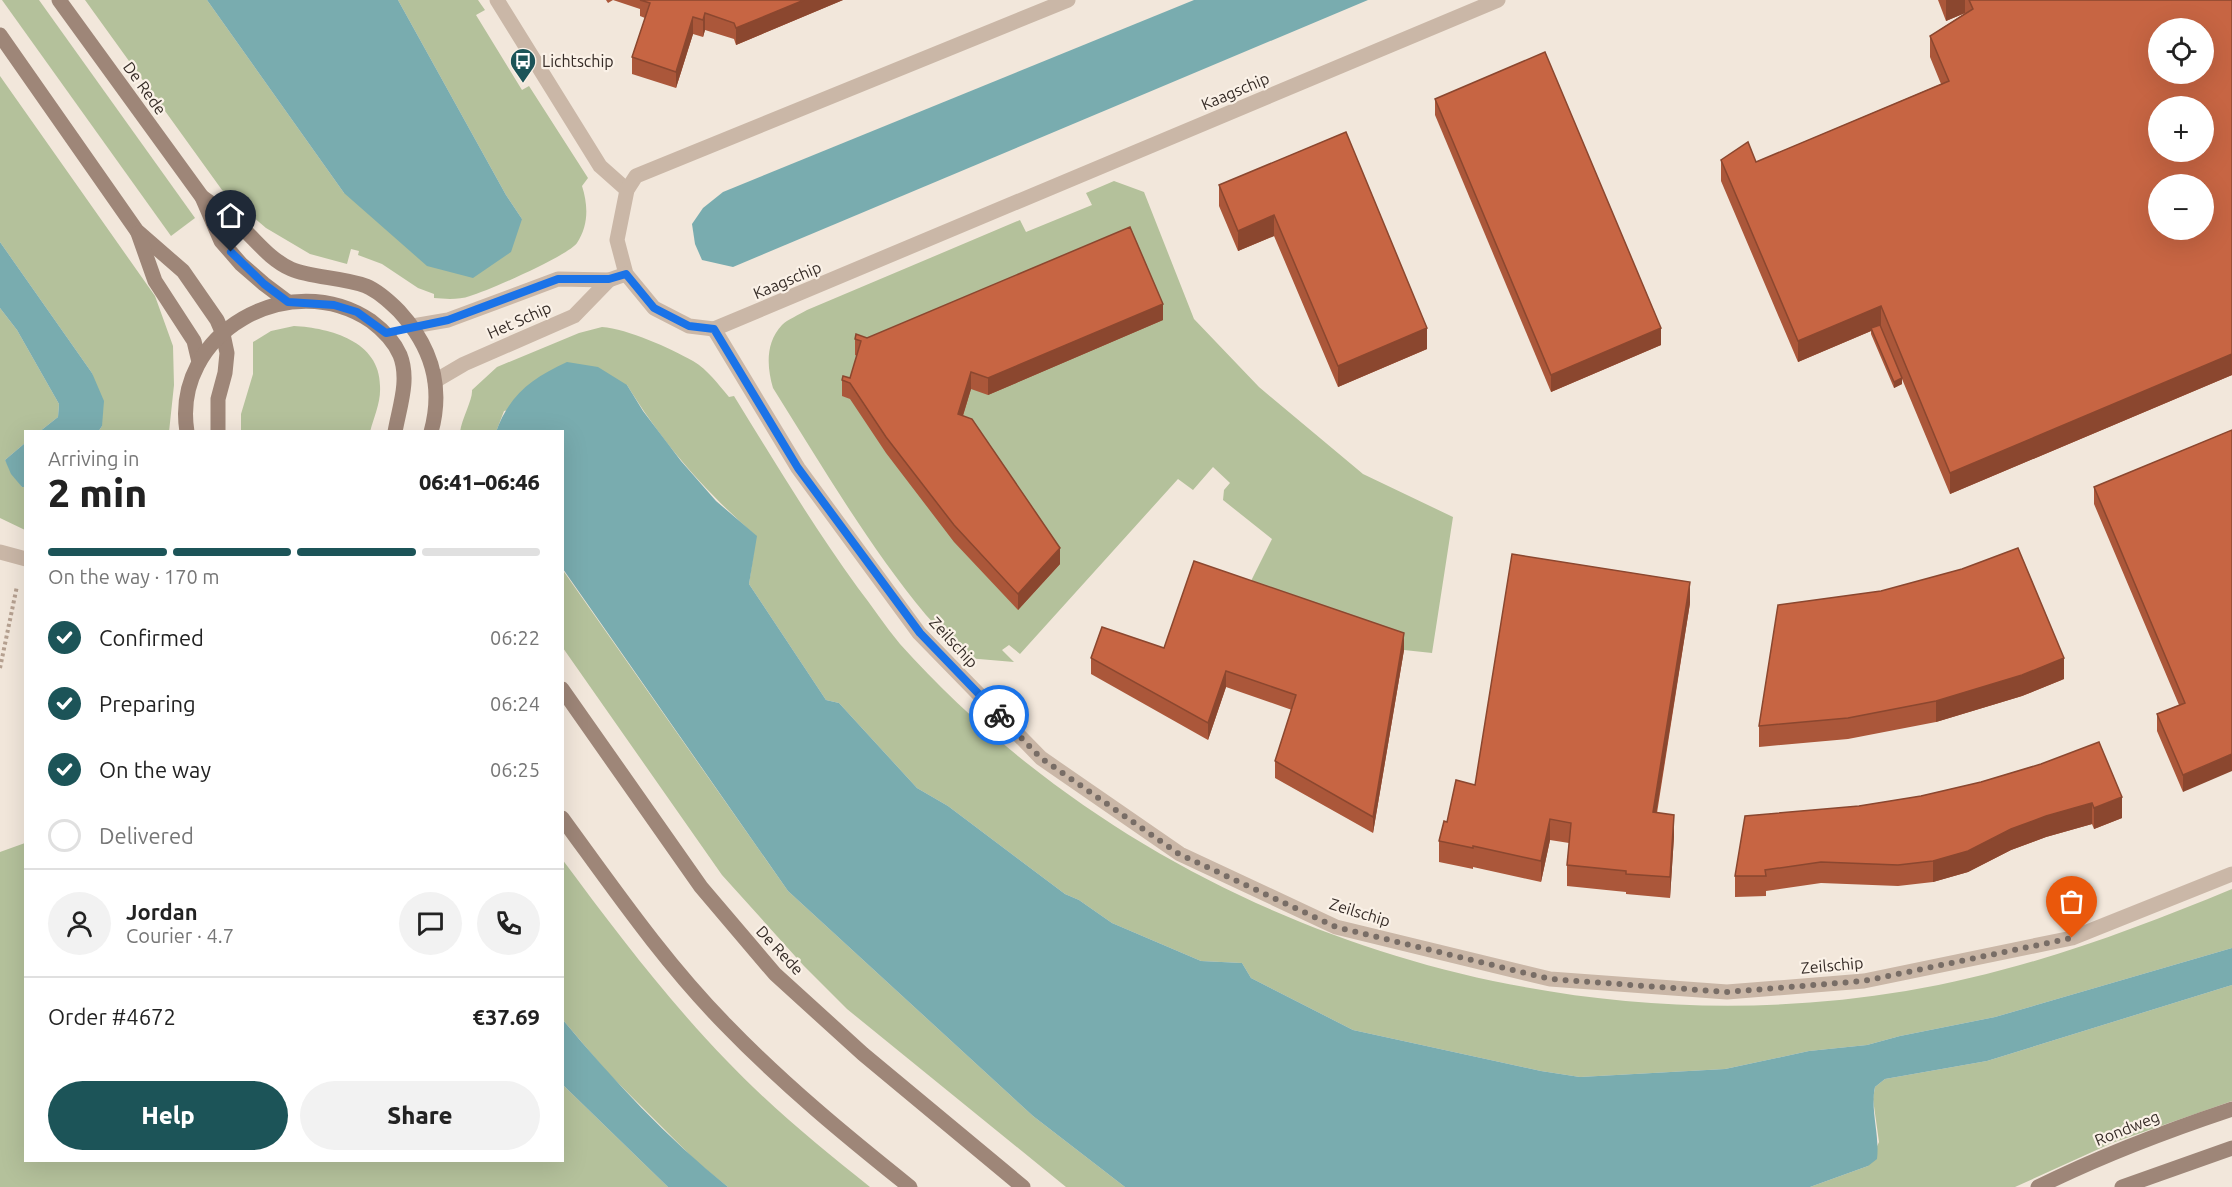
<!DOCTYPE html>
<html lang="en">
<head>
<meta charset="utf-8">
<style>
	:root { --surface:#fff; --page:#f2f2f2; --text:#222; --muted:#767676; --line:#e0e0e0; --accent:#1c5458 }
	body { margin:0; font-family:Ubuntu,sans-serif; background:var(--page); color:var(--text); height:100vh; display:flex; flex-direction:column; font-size:22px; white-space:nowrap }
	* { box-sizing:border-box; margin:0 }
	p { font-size:20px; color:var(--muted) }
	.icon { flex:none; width:33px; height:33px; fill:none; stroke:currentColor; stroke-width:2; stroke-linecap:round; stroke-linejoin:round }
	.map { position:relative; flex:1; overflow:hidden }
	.side { position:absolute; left:24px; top:430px; width:540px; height:732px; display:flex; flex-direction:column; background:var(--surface); border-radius:0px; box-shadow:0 6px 24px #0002 }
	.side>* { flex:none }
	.buttons { position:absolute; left:2148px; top:18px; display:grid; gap:12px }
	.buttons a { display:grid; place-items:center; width:66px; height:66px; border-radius:50%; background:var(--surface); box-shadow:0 6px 24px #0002; font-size:30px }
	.pin { position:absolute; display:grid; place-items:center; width:51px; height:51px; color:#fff; margin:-62px -26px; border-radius:50% 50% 50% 0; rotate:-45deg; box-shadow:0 0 6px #0007 }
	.pin .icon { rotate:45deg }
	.courier { position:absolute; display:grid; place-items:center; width:60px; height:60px; margin:-30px; border:4px solid #1a73e8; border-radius:50%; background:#fff; color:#222; box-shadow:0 2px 8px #0007 }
	.overview em { font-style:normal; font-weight:800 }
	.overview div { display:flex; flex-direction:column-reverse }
	.overview { display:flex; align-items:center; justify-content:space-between; height:102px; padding:0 24px }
	h1 { font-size:39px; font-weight:800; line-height:45px }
	.bar { display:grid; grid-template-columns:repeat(4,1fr); gap:9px 6px; align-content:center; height:72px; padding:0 24px }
	.bar i { height:8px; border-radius:4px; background:var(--line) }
	.bar .active { background:var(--accent) }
	.bar p { grid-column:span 4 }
	.line { display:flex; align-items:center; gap:15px; padding:0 24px; border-top:2px solid var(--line) }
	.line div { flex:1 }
	.round { display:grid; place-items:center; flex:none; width:63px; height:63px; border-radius:32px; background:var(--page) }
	ol { padding:0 24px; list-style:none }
	li { display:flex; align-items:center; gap:18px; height:66px }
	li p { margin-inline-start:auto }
	li .icon { padding:6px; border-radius:50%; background:var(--accent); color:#fff; stroke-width:4 }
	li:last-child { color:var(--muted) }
	li i { width:33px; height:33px; border:3px solid var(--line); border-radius:50% }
	.primary-button { display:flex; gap:12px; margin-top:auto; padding:12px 24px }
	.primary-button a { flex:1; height:69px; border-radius:36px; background:var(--accent); color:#fff; font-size:24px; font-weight:800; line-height:69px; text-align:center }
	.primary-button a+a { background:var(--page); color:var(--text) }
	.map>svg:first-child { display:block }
	.green { fill:#b4c19b }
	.water { fill:#79acaf }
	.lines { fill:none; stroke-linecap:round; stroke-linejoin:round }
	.path { stroke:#b6a191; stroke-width:4; stroke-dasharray:3 3; stroke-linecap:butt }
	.minor { stroke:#cab7a7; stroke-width:15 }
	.secondary { stroke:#9e8678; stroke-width:15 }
	.wall { fill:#ab573a }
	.shaded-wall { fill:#8b472f }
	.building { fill:#c76543; stroke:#8b472f; stroke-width:1.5; fill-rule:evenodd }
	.done { stroke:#786d66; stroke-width:6; stroke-dasharray:0 10.8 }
	.route { stroke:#1a73e8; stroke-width:8 }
	.labels { text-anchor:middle; stroke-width:4.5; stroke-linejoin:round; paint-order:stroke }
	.poi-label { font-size:16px; fill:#362c27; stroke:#faf1e7; text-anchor:start }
	.street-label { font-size:16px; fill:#362c27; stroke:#faf1e7 }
</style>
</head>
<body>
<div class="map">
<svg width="2232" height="1187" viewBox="0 0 2232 1187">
	<rect width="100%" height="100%" fill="#f2e7db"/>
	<g class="green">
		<path d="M2,0h37l156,218 -24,18z"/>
		<path d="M85,0h122l137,193 178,26 -16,-24 -108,-195h80l7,10 -9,5 46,75 7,-4 59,92 -6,8c6,19 7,39 -5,57 -8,12 -89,48 -107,53 -11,4 -25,3 -36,2v-4l-16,-6 -36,-24 -24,-9 1,-4 -8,-2 -4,15 -37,-10 -44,-26 -44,-38z"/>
		<path d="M0,76l155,220 18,50 1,39 -5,47h-71l4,-6 -10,-53 -92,-131z"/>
		<path d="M1114,181l30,11 50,127 65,68 104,87 90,43 -21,136 -28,-3 -160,-55 28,-56 -49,-39 1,-10 6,-7 -17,-16 -20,23 -15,-11 -158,175 -11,-9 -7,5 12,12 -47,-4c-13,-14 -28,-28 -41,-43 -58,-70 -104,-149 -153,-227 -6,-21 -8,-45 9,-63 6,-6 17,-10 25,-15l213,-90 6,12 66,-27 -6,-12z"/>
		<path d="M0,308l17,22 42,74 -1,13 -19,15h-13l-1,11 -20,17 17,27h3v43l-25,-12z"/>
		<path d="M294,326c36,2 86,15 86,60 1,17 -6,30 -10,46h-129v-18l12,-40v-32l18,-11z"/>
		<path d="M602,327c26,2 68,21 91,34 15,9 25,23 36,36l5,-1c40,65 79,130 124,192 14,18 27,38 42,56 248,276 641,408 1006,347 113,-19 220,-58 326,-102v59l-237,69 -95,19 -33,9 -58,6 -84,18 -145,8 -39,-6 -188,-41 -102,-52 -9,-15 -41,-2 -89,-38 -33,-23 -14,-6 -117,-88 -31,-18 -78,-85 -13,-3 -77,-116 7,-48c-52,-46 -92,-91 -129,-151l-123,26 -8,21h-36c2,-14 13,-33 12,-42l25,-23 82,-34z"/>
		<path d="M562,569l226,322 245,225 92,71h-59l-219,-178 -43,-43 -82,-91 -159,-227z"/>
		<path d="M25,843l1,318h536l1,-76 105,102h-668v-335z"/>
		<path d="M562,859c52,70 104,139 165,202 44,46 93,86 143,126h-142l-31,-25 -90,-90 -44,-52z"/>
		<path d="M2232,985v116l-120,42 -97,44h-205l58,-21 11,-24 -6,-43 2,-12 10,-8 102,-18z"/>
	</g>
	<g class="water">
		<path d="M207,0h191l108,195 16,24 -11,33 -38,26 -46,-12 -83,-73z"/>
		<path d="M1194,0h174l-635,267 -31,-7 -7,-16 -3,-20 11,-16 20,-16z"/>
		<path d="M0,242l92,131 12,28 -2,25 -4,6h-59l19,-15 1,-13 -42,-74 -17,-22z"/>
		<path d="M567,362l31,5 29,18 16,26 38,50 35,40 41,35 -8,48 77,116 13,3 78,85 31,18 117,88 14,6 33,23 89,38 41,2 9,15 102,52 188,41 39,6 145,-8 84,-18 58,-6 33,-9 95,-19 237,-69v37l-245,76 -102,18 -10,8c-5,23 5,48 2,72l-9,7 -58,21h-685l-92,-71 -245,-225 -225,-322 -1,-137h-66c13,-37 36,-54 71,-70z"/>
		<path d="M25,443v44h-3l-11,-13 -6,-14z"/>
		<path d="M563,1020c50,60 104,118 165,167h-60l-105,-102z"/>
	</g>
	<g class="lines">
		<path class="path" d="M0,668l17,-82"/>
		<g class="minor">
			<path d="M497,0l103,166 27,24"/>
			<path d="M1068,0l-432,176 -9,14 -10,50 9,34 28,34 35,18 25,3 784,-329"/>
			<path d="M413,326l35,-6 110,-41 51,1 17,-6"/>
			<path d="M714,329l84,139 121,165 122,125 139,96 156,73 214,52 177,13 137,-11 208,-43 160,-64"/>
			<path d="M435,381l29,-17 110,-48 35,-36"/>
			<path d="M0,552l26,7"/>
		</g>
		<g class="secondary">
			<path d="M59,0l143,197 19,44 20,23 23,20 24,18"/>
			<path d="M0,35l137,196 46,40 34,49 6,14 4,19 -2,20 -7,26v33"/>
			<path d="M202,197c13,9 26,18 37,28 17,15 30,34 52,44 20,9 51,8 75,17 12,5 24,16 33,25 32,35 45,74 32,121"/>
			<path d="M138,233l17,48 39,60 5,21"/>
			<path d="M187,432c-16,-99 103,-166 184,-111 12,9 23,20 29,34 10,25 -1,53 -5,77"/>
			<path d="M562,689l139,198 74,87 88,80 160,133"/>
			<path d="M562,818c52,71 102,144 164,207 57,59 120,111 184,162"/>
			<path d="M2038,1187c62,-31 128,-56 194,-78"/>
			<path d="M2122,1187l110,-39"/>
		</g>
	</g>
	<g class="wall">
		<path d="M606,0h237l-107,45 -2,-6 -29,-9 -2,7 -10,-3 -17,54 -44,-14v-17l13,-39 -5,-2v-7l-27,-9 -5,3z"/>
		<path d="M1938,0h294v375l-282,119 -48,-115v5l-8,4 -23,-54v-3l-73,31 -77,-181v-21l35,2 185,-78 -11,-27v-21l35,-23 -19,8z"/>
		<path d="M1435,99l226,246 -110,47 -116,-277z"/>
		<path d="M1346,132l81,217 -89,38 -64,-151 -36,15 -19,-45v-21z"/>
		<path d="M1163,320l-175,75 -17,-6 -8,27 97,148 -42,46 -64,-68 -68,-89 -36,-54 -8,-3v-16l8,-2 7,-22 -2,-1v-16z"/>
		<path d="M2232,430l-49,362 -26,-61v-17l22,-9 -85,-201v-17z"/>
		<path d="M1690,603l-33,210 17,23 -4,62 -44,-4v-2l-59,-6v-21l2,-22 -19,-3 -9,42 -68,-15v2l-34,-7v-21l8,-19 28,-37z"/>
		<path d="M1164,648l240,2 -31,183 -98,-55v-17l17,-51 -66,-23 -18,53 -117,-66v-16z"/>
		<path d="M2064,679l-42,17 -86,26 -88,17 -89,8v-21z"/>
		<path d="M2041,764l81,54 -28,11 -2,-5 -46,13 -35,13 -43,22 -35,10 -35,4 -77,-3 -55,8v5l-31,1v-21l124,-70 62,-10 60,-14z"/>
	</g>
	<g class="shaded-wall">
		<path d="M804,0h39l-107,45v-17z"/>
		<path d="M1946,0h19v13l-19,8z"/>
		<path d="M705,13v17l-2,7v-17z"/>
		<path d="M693,17v17l-17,54v-16z"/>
		<path d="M1274,215v21l-36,15v-20z"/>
		<path d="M1163,304v16l-175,75v-17z"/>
		<path d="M1881,306v21l-10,1v3l-73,31v-21z"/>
		<path d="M1427,328v21l-89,38v-21z"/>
		<path d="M1661,328v17l-110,47v-17z"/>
		<path d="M2232,354v21l-282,119v-21z"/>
		<path d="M971,372v17l-13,42v-17z"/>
		<path d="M1902,378v6l-8,4v-6z"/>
		<path d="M1060,548v16l-42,46v-16z"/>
		<path d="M1690,582v21l-37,230v-21z"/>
		<path d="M1404,633v17l-31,183v-16z"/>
		<path d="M2064,658v21l-42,17 -86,26v-21z"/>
		<path d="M1226,671v16l-18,53v-17z"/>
		<path d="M2232,754v17l-49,21v-17z"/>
		<path d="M2122,797v21l-28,11v-21z"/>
		<path d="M2092,803v21l-46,13 -35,13 -43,22 -35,10v-21l78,-32 35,-13z"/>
		<path d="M1674,815v21l-4,62v-21z"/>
		<path d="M1550,819v21l-9,42v-21z"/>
	</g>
	<g class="building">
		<path d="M640,0h164l-68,28 -2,-5 -29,-10 -2,7 -10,-3 -17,55 -44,-15 18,-54z"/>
		<path d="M1969,0h263v354l-282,119 -69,-167 -83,35 -77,-181 27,-18 8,20 193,-81 -19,-45 43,-27zM2158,28h46v46h-46zM2158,106h46v46h-46zM2158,184h46v46h-46z"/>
		<path d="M1545,52l116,276 -110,47 -116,-276z"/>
		<path d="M1346,132l81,196 -89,38 -64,-151 -36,16 -19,-46z"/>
		<path d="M1130,227l33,77 -175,74 -17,-6 -13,42 14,5 88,129 -42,46 -64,-69 -68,-88 -36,-54 -8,-3 1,-4 7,2 11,-37 -6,-2 1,-5 11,4z"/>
		<path d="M1880,325l22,53 -8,4 -23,-54z"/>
		<path d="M2232,430v324l-49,21 -26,-61 28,-11 -91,-216z"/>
		<path d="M2018,548l46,110 -42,17 -86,26 -88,17 -89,8 19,-121 103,-14 81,-22z"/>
		<path d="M1512,554l178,28 -37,230 21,3 -4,62 -44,-3v-3l-59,-6 4,-42 -21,-4 -9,42 -68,-15v2l-34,-7 5,-20 3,1 9,-42 19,5z"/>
		<path d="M1194,561l210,72 -31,184 -98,-56 21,-66 -70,-24 -18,52 -117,-65 11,-31 62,21z"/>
		<path d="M2099,742l23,55 -28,11 -2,-5 -46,13 -35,13 -43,22 -35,10 -35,4 -77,-3 -56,8 1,6h-31l10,-60 114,-10 62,-10 60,-14 60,-18z"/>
	</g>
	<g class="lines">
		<path class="done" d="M999,715l42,43 138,96 157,73 214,52 177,13 137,-11 208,-43"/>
		<path class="route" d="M231,252l33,32 24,18 46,3 23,7 29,21 62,-13 110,-41h51l17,-5 28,34 35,18 25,3 84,139 122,165 79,82"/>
	</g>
	<defs>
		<g id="bus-pin" transform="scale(1.35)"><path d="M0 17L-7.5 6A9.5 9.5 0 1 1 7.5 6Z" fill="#1c5458" stroke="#faf1e7"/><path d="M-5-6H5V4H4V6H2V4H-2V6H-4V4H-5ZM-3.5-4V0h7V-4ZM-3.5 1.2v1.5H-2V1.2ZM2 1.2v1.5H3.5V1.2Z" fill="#fff"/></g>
	</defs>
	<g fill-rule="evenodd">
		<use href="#bus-pin" x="523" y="61"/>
	</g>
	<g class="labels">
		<g class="poi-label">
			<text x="542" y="67">Lichtschip</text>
		</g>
		<g class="street-label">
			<text transform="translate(145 88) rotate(54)" y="6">De Rede</text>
			<text transform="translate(1235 91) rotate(-23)" y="6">Kaagschip</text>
			<text transform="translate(787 280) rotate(-23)" y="6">Kaagschip</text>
			<text transform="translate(519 320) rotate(-24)" y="6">Het Schip</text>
			<text transform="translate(954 642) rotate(47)" y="6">Zeilschip</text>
			<text transform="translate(1360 912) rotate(17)" y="6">Zeilschip</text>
			<text transform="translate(780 950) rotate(47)" y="6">De Rede</text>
			<text transform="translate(1832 965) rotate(-5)" y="6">Zeilschip</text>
			<text transform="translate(2127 1128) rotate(-22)" y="6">Rondweg</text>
		</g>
	</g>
</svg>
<div class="buttons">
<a><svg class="icon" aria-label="locate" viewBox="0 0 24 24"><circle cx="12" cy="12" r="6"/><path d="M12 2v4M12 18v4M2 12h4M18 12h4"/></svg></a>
<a>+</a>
<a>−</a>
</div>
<div class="pin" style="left:2072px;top:938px;background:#ea580c"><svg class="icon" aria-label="bag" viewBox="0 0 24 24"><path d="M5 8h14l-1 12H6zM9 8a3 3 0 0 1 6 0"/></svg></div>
<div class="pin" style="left:231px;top:252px;background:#1f2937"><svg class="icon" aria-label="home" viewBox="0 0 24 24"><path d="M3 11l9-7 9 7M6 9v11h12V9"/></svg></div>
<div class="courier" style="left:999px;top:715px"><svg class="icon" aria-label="bike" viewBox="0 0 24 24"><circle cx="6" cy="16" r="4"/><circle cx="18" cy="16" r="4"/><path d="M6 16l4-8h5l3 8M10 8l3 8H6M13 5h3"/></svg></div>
<section class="side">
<div class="overview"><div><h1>2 min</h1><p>Arriving in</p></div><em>06:41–06:46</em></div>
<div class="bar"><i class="active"></i><i class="active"></i><i class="active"></i><i></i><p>On the way · 170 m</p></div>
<ol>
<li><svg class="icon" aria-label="check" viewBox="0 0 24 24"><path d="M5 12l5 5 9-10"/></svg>Confirmed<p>06:22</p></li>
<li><svg class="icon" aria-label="check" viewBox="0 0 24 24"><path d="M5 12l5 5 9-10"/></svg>Preparing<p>06:24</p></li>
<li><svg class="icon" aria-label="check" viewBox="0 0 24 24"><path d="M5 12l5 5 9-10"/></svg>On the way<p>06:25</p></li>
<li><i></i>Delivered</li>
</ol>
<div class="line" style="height:108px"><a class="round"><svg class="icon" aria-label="person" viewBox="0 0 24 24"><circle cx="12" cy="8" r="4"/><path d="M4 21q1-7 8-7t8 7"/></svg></a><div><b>Jordan</b><p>Courier · 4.7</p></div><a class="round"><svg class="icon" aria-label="chat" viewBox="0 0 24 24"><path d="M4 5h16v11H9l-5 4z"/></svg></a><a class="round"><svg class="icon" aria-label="phone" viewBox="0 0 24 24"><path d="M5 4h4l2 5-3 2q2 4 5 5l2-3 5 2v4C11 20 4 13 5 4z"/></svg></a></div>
<div class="line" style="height:78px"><div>Order #4672</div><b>€37.69</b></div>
<div class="primary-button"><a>Help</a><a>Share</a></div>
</section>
</div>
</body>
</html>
